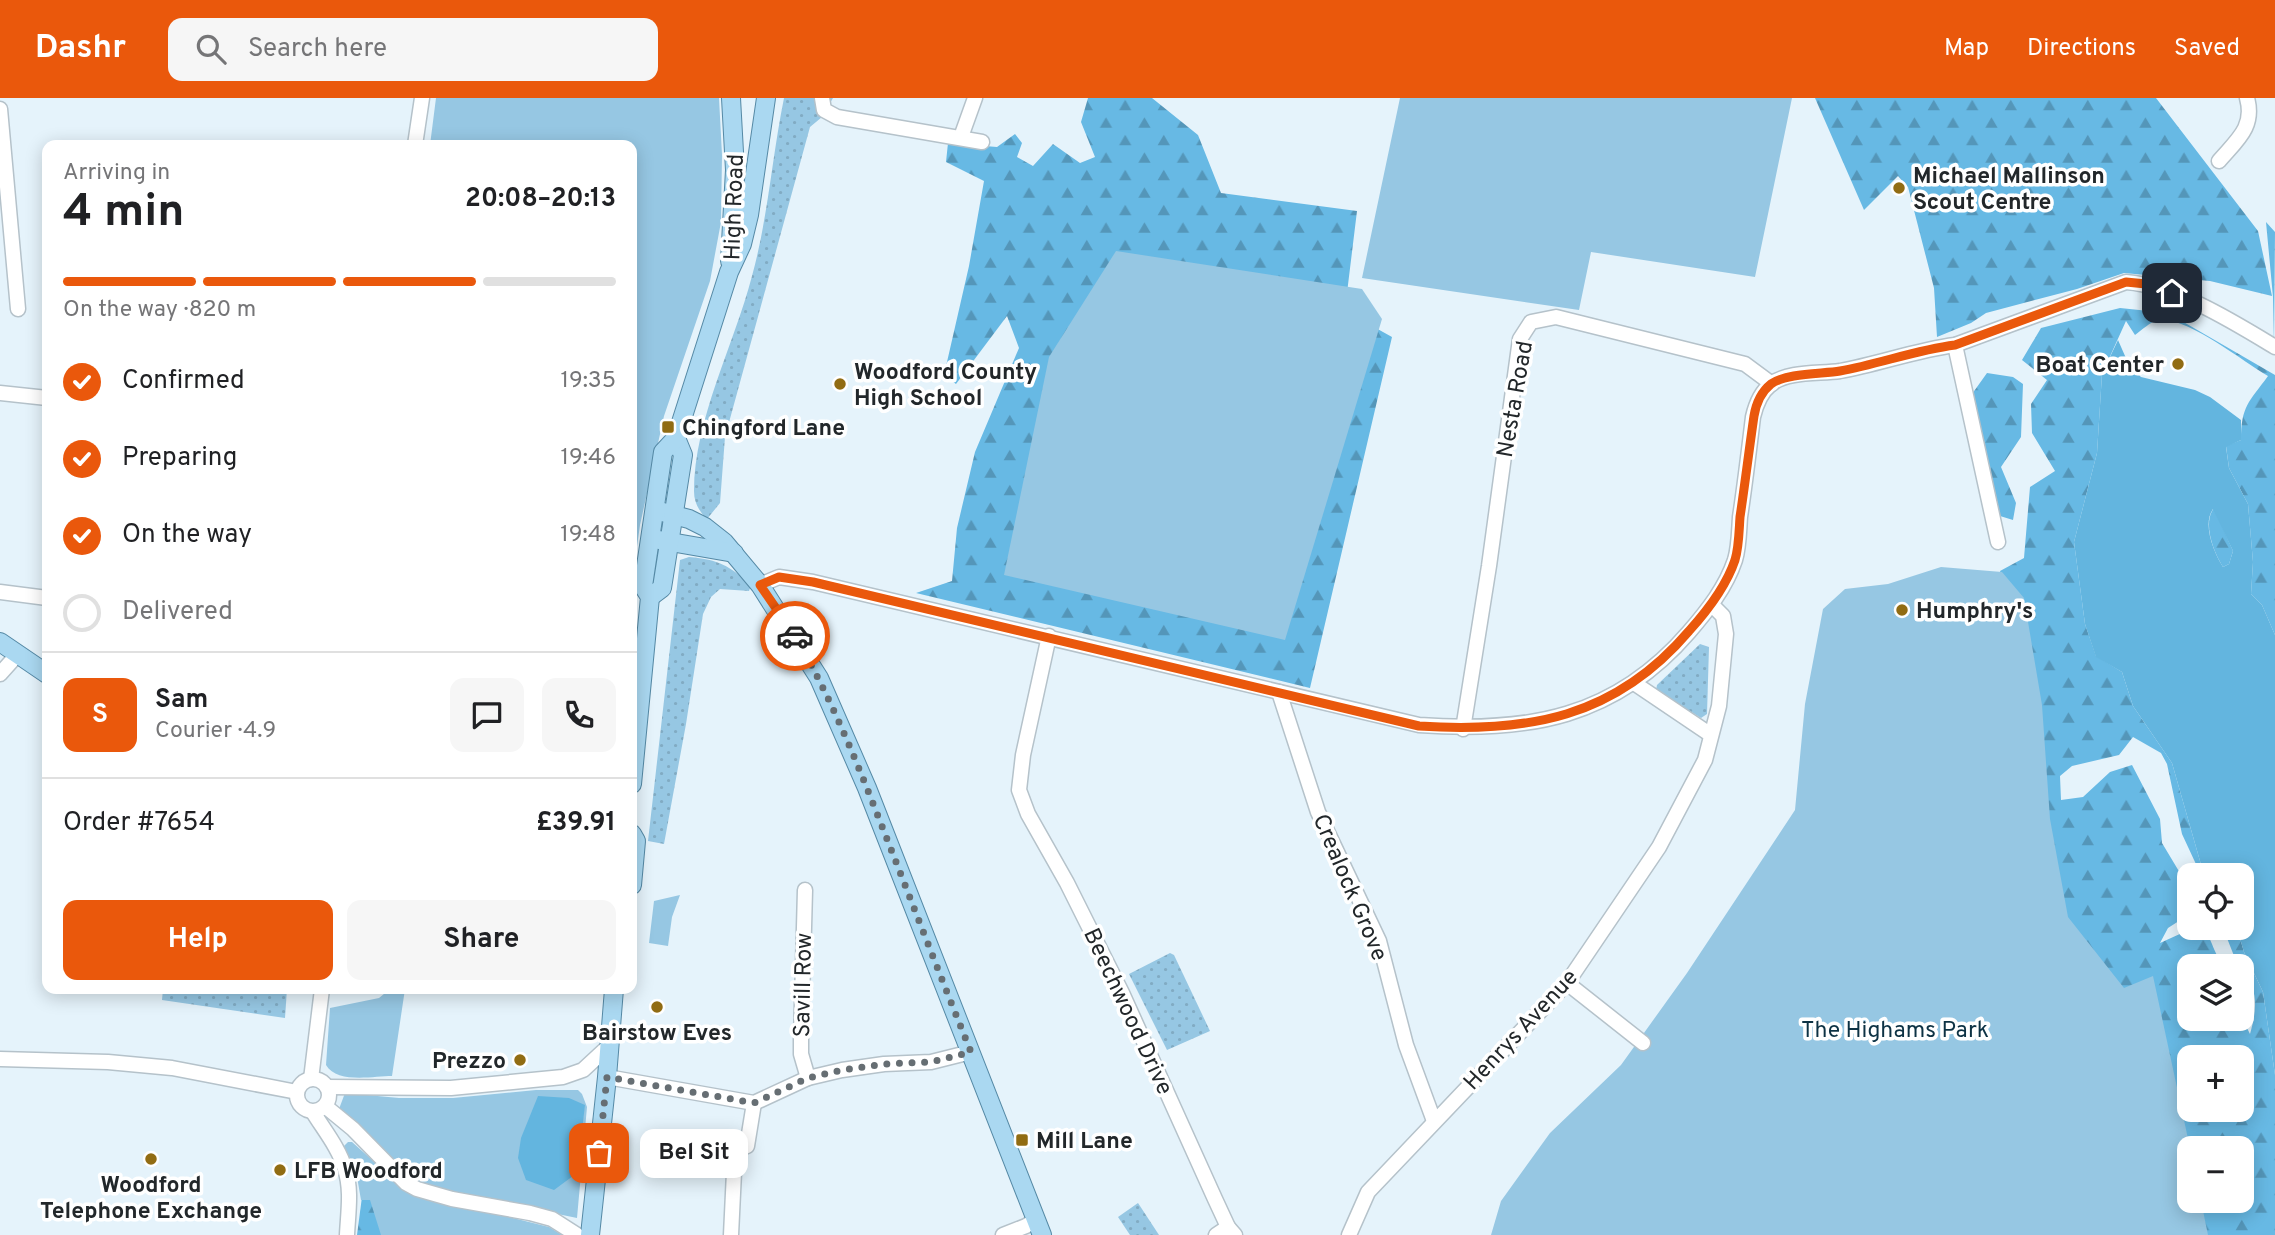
<!DOCTYPE html>
<html lang="en">
<head>
<meta charset="utf-8">
<style>
	:root { --surface:#fff; --page:#f6f6f6; --text:#202124; --muted:#757577; --line:#e0e0e0; --accent:#ea580c }
	body { margin:0; font-family:Overpass,sans-serif; background:var(--page); color:var(--text); height:100vh; display:flex; flex-direction:column; font-size:26px; white-space:nowrap }
	* { box-sizing:border-box; margin:0 }
	p { font-size:23px; color:var(--muted) }
	.icon { flex:none; width:38px; height:38px; fill:none; stroke:currentColor; stroke-width:2; stroke-linecap:round; stroke-linejoin:round }
	.map { position:relative; flex:1; overflow:hidden }
	.sheet { position:absolute; left:42px; top:42px; width:595px; height:854px; display:flex; flex-direction:column; background:var(--surface); border-radius:14px; box-shadow:0 4px 18px #0003 }
	.sheet>* { flex:none }
	.controls { position:absolute; left:2177px; top:765px; display:grid; gap:14px }
	.controls a { display:grid; place-items:center; width:77px; height:77px; border-radius:14px; background:var(--surface); box-shadow:0 4px 18px #0003; font-size:35px }
	.pin { position:absolute; display:grid; place-items:center; width:60px; height:60px; color:#fff; margin:-30px; border-radius:14px; box-shadow:0 4px 10px #0006 }
	.courier { position:absolute; display:grid; place-items:center; width:70px; height:70px; margin:-35px; border:5px solid #ea580c; border-radius:50%; background:#fff; color:#222; box-shadow:0 2px 9px #0007 }
	.bubble { position:absolute; height:49px; border-radius:14px; background:var(--surface); box-shadow:0 4px 18px #0003; font-size:23px; font-weight:700; line-height:49px; text-align:center }
	.headline em { font-style:normal; font-weight:700 }
	.headline div { display:flex; flex-direction:column-reverse }
	.headline { display:flex; align-items:center; justify-content:space-between; height:119px; padding:0 21px }
	h1 { font-size:46px; font-weight:700; line-height:52px }
	.bar { display:grid; grid-template-columns:repeat(4,1fr); gap:10px 7px; align-content:center; height:84px; padding:0 21px }
	.bar i { height:9px; border-radius:5px; background:var(--line) }
	.bar .on { background:var(--accent) }
	.bar p { grid-column:span 4 }
	.line { display:flex; align-items:center; gap:18px; padding:0 21px; border-top:2px solid var(--line) }
	.line div { flex:1 }
	.round { display:grid; place-items:center; flex:none; width:74px; height:74px; border-radius:14px; background:var(--page) }
	ol { padding:0 21px; list-style:none }
	li { display:flex; align-items:center; gap:21px; height:77px }
	li p { margin-inline-start:auto }
	li .icon { padding:7px; border-radius:50%; background:var(--accent); color:#fff; stroke-width:4 }
	li:last-child { color:var(--muted) }
	li i { width:38px; height:38px; border:4px solid var(--line); border-radius:50% }
	.cta { display:flex; gap:14px; margin-top:auto; padding:14px 21px }
	.cta a { flex:1; height:80px; border-radius:14px; background:var(--accent); color:#fff; font-size:28px; font-weight:700; line-height:80px; text-align:center }
	.cta a+a { background:var(--page); color:var(--text) }
	header { display:flex; align-items:center; gap:42px; box-sizing:border-box; height:98px; padding:0 35px; background:var(--accent); color:#fff }
	header strong { font-size:33px }
	nav { display:flex; gap:38px; margin-inline-start:auto; font-size:24px }
	.search { width:490px; height:63px; background:var(--page); display:flex; align-items:center; gap:18px; box-sizing:border-box; padding:0 24px; border-radius:14px; color:var(--muted); font-size:26px }
	.map>svg:first-child { display:block }
	.grass { fill:url(#grass-dots) }
	.forest { fill:url(#forest-firs); fill-rule:evenodd }
	.green { fill:#96c7e3 }
	.water { fill:#63b5df; fill-rule:evenodd }
	.lines { fill:none; stroke-linecap:round; stroke-linejoin:round }
	.minor-casing { stroke:#b5c2ca; stroke-width:17 }
	.major-casing { stroke:#5589a5; stroke-width:20 }
	.minor { stroke:#fff; stroke-width:14 }
	.major { stroke:#aad8f1; stroke-width:18 }
	.done { stroke:#666e73; stroke-width:7; stroke-dasharray:0 12.6 }
	.route { stroke:#ea580c; stroke-width:9 }
	.poi-dot { fill:#916c13; stroke:#fff; stroke-width:2.5 }
	.labels { text-anchor:middle; stroke-width:7; stroke-linejoin:round; paint-order:stroke }
	.poi-label { font-size:23px; font-weight:bold; fill:#22272a; stroke:#fff; text-anchor:start }
	.street-label { font-size:23px; fill:#22272a; stroke:#fff }
	.park-label { font-size:23px; fill:#0d3244; stroke:#fff }
</style>
</head>
<body>
<header>
<strong>Dashr</strong>
<div class="search"><svg class="icon" aria-label="search" viewBox="0 0 24 24"><circle cx="10" cy="10" r="6"/><path d="M15 15l6 6"/></svg>Search here</div>
<nav><a>Map</a><a>Directions</a><a>Saved</a></nav>
</header>
<div class="map">
<svg width="2275" height="1137" viewBox="0 0 2275 1137">
	<defs>
		<pattern id="grass-dots" width="8" height="8" patternUnits="userSpaceOnUse" patternTransform="scale(1.75)"><rect width="8" height="8" fill="#96c7e3"/><path d="M2 2h.1M6 6h.1" fill="none" stroke="#81abc3" stroke-width="1.8" stroke-linecap="round"/></pattern>
		<pattern id="forest-firs" width="22" height="20" patternUnits="userSpaceOnUse" patternTransform="scale(1.75)"><rect width="22" height="20" fill="#67b9e4"/><path d="M5 1l3.5 6h-7zM16 11l3.5 6h-7z" fill="#5496b9"/></pattern>
	</defs>
	<rect width="100%" height="100%" fill="#e5f3fb"/>
	<g class="grass">
		<path d="M784,0h49l-11,19 -12,10 -85,310 -5,66 -13,16c-8,-8 -13,-16 -13,-28 0,-71 40,-146 58,-215 16,-58 20,-119 32,-178z"/>
		<path d="M689,459c31,3 39,8 62,28l-2,6 -29,-2 -9,8 -8,17 -17,110 -22,120 -16,-3 32,-281z"/>
		<path d="M1700,546l9,3 -2,67 -6,4 -45,-28 1,-5z"/>
		<path d="M1170,855l4,2 36,76 -43,19 -38,-76z"/>
		<path d="M163,891h124l-2,29 -123,-18z"/>
		<path d="M1138,1105l21,32h-29l-12,-18z"/>
	</g>
	<g class="forest">
		<path d="M1088,0h64l46,37 23,58 136,18 -10,82 27,34 18,10 -82,351 -394,-95 36,-12 5,-53 18,-76 44,-104 -12,-32 -51,68 -12,-9 25,-109 15,-85 -38,-19 2,-19 49,4 18,-13 7,9 -5,14 16,9 20,-22 27,19 15,-6 -14,-35z"/>
		<path d="M1815,0h341l102,133 14,65 -62,-15 -86,-8 -47,16 -91,24 -15,10 -34,14 -3,-49 -26,-101 -10,-11 -34,34z"/>
		<path d="M2266,124l9,10 -1,114 -1,-49z"/>
		<path d="M2120,210l48,5 107,62v260l-13,-30 -11,-11 2,-32 -5,-58 -19,-36 -3,-22 15,-6c0,-34 8,-38 27,-64 -26,-15 -81,-60 -110,-56 -8,2 -16,10 -23,15l-9,-14 -24,53 -5,79 -23,89 11,82 11,32 26,16 11,34 39,57 32,112h-3l-19,-41 -15,-70 -6,-11 -28,-16 -14,18 -47,11 -12,10 1,24 22,-3 27,-25 22,-7 28,54 2,24 21,35 -1,41 -14,9 -8,15 33,-15h9c11,10 11,27 23,38h-36v52h53l8,16c4,-14 8,-32 2,-47 -3,-8 -10,-12 -10,-21h-4l-15,-38h14l7,24 19,40 12,83v160h-70l-8,-34 45,-1v-52h-53l-67,-149 -70,-43 -11,-239 -41,-146 24,-13 6,-71 25,-16 -23,-38 -1,-29 16,-24 -25,-20 19,-32zM2189,959h53v53h-53z"/>
		<path d="M1987,275l26,4 10,7 -2,53 -20,30 15,36 -3,17 -13,-4 -28,-122z"/>
		<path d="M2214,410l19,43 -4,13 -6,3c-9,-14 -21,-44 -9,-59z"/>
		<path d="M365,1076l41,61h-49z"/>
	</g>
	<g class="green">
		<path d="M436,0h283l3,57 -1,67 -11,59 -46,135 -24,109 -8,57v-437h-202z"/>
		<path d="M1400,0h392l-37,179 -164,-25 -12,58 -217,-32z"/>
		<path d="M1116,153l246,38 20,30 -97,321 -281,-65 45,-218z"/>
		<path d="M1941,469l61,5 22,26 18,107 8,114 18,98 56,71 29,-12 37,172 -1,52 12,1 7,34h-717l10,-34 49,-68 71,-68 66,-92 108,-163 10,-106 18,-95 22,-20 43,-5z"/>
		<path d="M680,797l-8,22 -4,29 -19,-3 5,-42z"/>
		<path d="M390,891h15l-13,87c-19,0 -55,8 -66,-11l4,-57 49,-10z"/>
		<path d="M536,992h42l4,4 5,13 -10,111 -144,-30c-40,-17 -60,-54 -94,-79l6,-16 54,5h54z"/>
		<path d="M348,1044h4l56,50 141,35 13,8h-181l-11,-35h-9l-5,-29 -12,-25z"/>
	</g>
	<g class="water">
		<path d="M2118,242l11,25 12,12 54,13 15,7 31,23v20l-15,7 3,21 19,36 5,58 -2,32 11,11 13,30v440l-12,-83 -19,-40 -7,-24h5v-53h-38l-32,-112 -39,-57 -11,-34 -26,-15 -11,-33 -11,-82 23,-89 5,-79zM2213,411l20,42 -4,13 -6,3c-9,-14 -21,-43 -10,-58z"/>
		<path d="M538,998l31,2 16,7 -8,68 -23,17 -28,-10 -8,-22 3,-20z"/>
	</g>
	<g class="lines">
		<g class="minor-casing">
			<g id="minor">
				<path d="M822,0l2,12 13,7 145,25"/>
				<path d="M0,11l18,200"/>
				<path d="M961,39l14,-39"/>
				<path d="M415,47l7,-47"/>
				<path d="M2219,63c18,-21 36,-34 28,-63"/>
				<path d="M1955,247l43,197"/>
				<path d="M0,295l47,5"/>
				<path d="M760,487l19,-8 34,5 606,143c109,8 196,-7 270,-93 19,-22 37,-45 46,-72 4,-13 4,-29 5,-43 5,-33 9,-67 13,-100 3,-13 8,-25 18,-33 17,-13 48,-10 69,-13 39,-7 76,-21 115,-26l171,-63c50,4 106,39 149,65"/>
				<path d="M0,494l47,6"/>
				<path d="M1049,538l-26,119 -4,35 9,24 39,69 55,110 93,206 13,28 7,8"/>
				<path d="M0,576l17,-19"/>
				<path d="M1634,585l77,52"/>
				<path d="M1279,594l39,120 61,129 27,104 28,76"/>
				<path d="M1463,631l26,-163 31,-227 11,-17 25,-5 189,47 27,20"/>
				<path d="M805,792l-4,149v15l7,24"/>
				<path d="M1567,885l76,60"/>
				<path d="M0,961l108,3 64,6 125,24"/>
				<path d="M607,979l147,26 54,-25 34,-8 42,-6 47,-2 40,-10"/>
				<circle cx="313" cy="997" r="16"/>
				<path d="M311,981l11,-90"/>
				<path d="M327,989l124,1 112,-11 20,-7 27,-25"/>
				<path d="M325,1008l28,23 53,54 11,6 35,10 78,14 22,6 25,16"/>
				<path d="M313,1014c11,18 26,36 32,57 7,21 3,44 2,66"/>
				<path d="M731,1137l4,-84 12,-5 7,-43"/>
				<path d="M1003,1137l23,-9 9,-6"/>
				<path d="M1216,1137l12,-8"/>
				<path d="M1349,1137l19,-43 199,-209 92,-136 46,-87 14,-54 7,-72 -3,-18 -11,-11"/>
			</g>
		</g>
		<g class="major-casing">
			<g id="major">
				<path d="M730,163l5,-91 -4,-72"/>
				<path d="M655,412l34,9 16,8 19,15 36,43 59,93 48,110 175,447"/>
				<path d="M659,442l75,13"/>
				<path d="M650,499l12,-9 21,-133 -7,-17"/>
				<path d="M0,544l47,32"/>
				<path d="M632,686l18,-187 -7,-11 20,-134 13,-14 53,-166 13,-28 7,-29 17,-117"/>
				<path d="M632,736l4,7 -4,44"/>
				<path d="M590,1137l17,-158 7,-88"/>
			</g>
		</g>
		<use href="#minor" class="minor"/>
		<use href="#major" class="major"/>
	</g>
	<g class="lines">
		<path class="done" d="M599,1055l8,-76 147,26 54,-25 34,-8 42,-6 47,-2 40,-10c-28,-69 -55,-139 -82,-208 -28,-71 -55,-142 -94,-208"/>
		<path class="route" d="M795,538l-35,-51 19,-8 34,5 606,144c109,7 196,-8 270,-95 19,-21 37,-44 46,-71 4,-13 4,-29 5,-43 5,-33 9,-67 14,-101 2,-12 7,-24 17,-32 16,-11 50,-10 69,-13 39,-7 76,-21 115,-26l171,-63 20,2 26,9"/>
	</g>
	<g class="poi-dot">
		<circle cx="1899" cy="90" r="7"/>
		<circle cx="2178" cy="266" r="7"/>
		<circle cx="840" cy="286" r="7"/>
		<rect x="661" y="322" width="14" height="14" rx="3.5"/>
		<circle cx="1902" cy="512" r="7"/>
		<circle cx="657" cy="909" r="7"/>
		<circle cx="520" cy="962" r="7"/>
		<rect x="1015" y="1035" width="14" height="14" rx="3.5"/>
		<circle cx="151" cy="1061" r="7"/>
		<circle cx="280" cy="1072" r="7"/>
	</g>
	<g class="labels">
		<g class="poi-label">
			<text x="1913" y="85">Michael Mallinson<tspan x="1913" dy="26">Scout Centre</tspan></text>
			<text x="2164" y="274" text-anchor="end">Boat Center</text>
			<text x="854" y="281">Woodford County<tspan x="854" dy="26">High School</tspan></text>
			<text x="682" y="337">Chingford Lane</text>
			<text x="1916" y="520">Humphry's</text>
			<text x="657" y="942" text-anchor="middle">Bairstow Eves</text>
			<text x="506" y="970" text-anchor="end">Prezzo</text>
			<text x="1036" y="1050">Mill Lane</text>
			<text x="294" y="1080">LFB Woodford</text>
			<text x="151" y="1094" text-anchor="middle">Woodford<tspan x="151" dy="26">Telephone Exchange</tspan></text>
		</g>
		<g class="street-label">
			<text transform="translate(733 109) rotate(-88)" y="8">High Road</text>
			<text transform="translate(1514 301) rotate(-80)" y="8">Nesta Road</text>
			<text transform="translate(1351 789) rotate(67)" y="8">Crealock Grove</text>
			<text transform="translate(802 887) rotate(-89)" y="8">Savill Row</text>
			<text transform="translate(1129 913) rotate(65)" y="8">Beechwood Drive</text>
			<text transform="translate(1520 931) rotate(-47)" y="8">Henrys Avenue</text>
		</g>
		<g class="park-label">
			<text x="1895" y="939">The Highams Park</text>
		</g>
	</g>
</svg>
<div class="controls">
<a><svg class="icon" aria-label="locate" viewBox="0 0 24 24"><circle cx="12" cy="12" r="6"/><path d="M12 2v4M12 18v4M2 12h4M18 12h4"/></svg></a>
<a><svg class="icon" aria-label="layers" viewBox="0 0 24 24"><path d="M12 4l9 5-9 5-9-5zM3 14l9 5 9-5"/></svg></a>
<a>+</a>
<a>−</a>
</div>
<div class="pin" style="left:599px;top:1055px;background:#ea580c"><svg class="icon" aria-label="bag" viewBox="0 0 24 24"><path d="M5 8h14l-1 12H6zM9 8a3 3 0 0 1 6 0"/></svg></div>
<div class="pin" style="left:2172px;top:195px;background:#1f2937"><svg class="icon" aria-label="home" viewBox="0 0 24 24"><path d="M3 11l9-7 9 7M6 9v11h12V9"/></svg></div>
<div class="courier" style="left:795px;top:538px"><svg class="icon" aria-label="car" viewBox="0 0 24 24"><path d="M5 17H2v-5l4-1 3-4h7l3 4 3 1v5h-3M9 17h6M6 11h13"/><circle cx="7" cy="17" r="2"/><circle cx="17" cy="17" r="2"/></svg></div>
<div class="bubble" style="left:640px;top:1031px;width:108px">Bel Sit</div>
<section class="sheet">
<div class="headline"><div><h1>4 min</h1><p>Arriving in</p></div><em>20:08–20:13</em></div>
<div class="bar"><i class="on"></i><i class="on"></i><i class="on"></i><i></i><p>On the way · 820 m</p></div>
<ol>
<li><svg class="icon" aria-label="check" viewBox="0 0 24 24"><path d="M5 12l5 5 9-10"/></svg>Confirmed<p>19:35</p></li>
<li><svg class="icon" aria-label="check" viewBox="0 0 24 24"><path d="M5 12l5 5 9-10"/></svg>Preparing<p>19:46</p></li>
<li><svg class="icon" aria-label="check" viewBox="0 0 24 24"><path d="M5 12l5 5 9-10"/></svg>On the way<p>19:48</p></li>
<li><i></i>Delivered</li>
</ol>
<div class="line" style="height:126px"><b class="round" style="background:var(--accent);color:#fff">S</b><div><b>Sam</b><p>Courier · 4.9</p></div><a class="round"><svg class="icon" aria-label="chat" viewBox="0 0 24 24"><path d="M4 5h16v11H9l-5 4z"/></svg></a><a class="round"><svg class="icon" aria-label="phone" viewBox="0 0 24 24"><path d="M5 4h4l2 5-3 2q2 4 5 5l2-3 5 2v4C11 20 4 13 5 4z"/></svg></a></div>
<div class="line" style="height:91px"><div>Order #7654</div><b>£39.91</b></div>
<div class="cta"><a>Help</a><a>Share</a></div>
</section>
</div>
</body>
</html>
